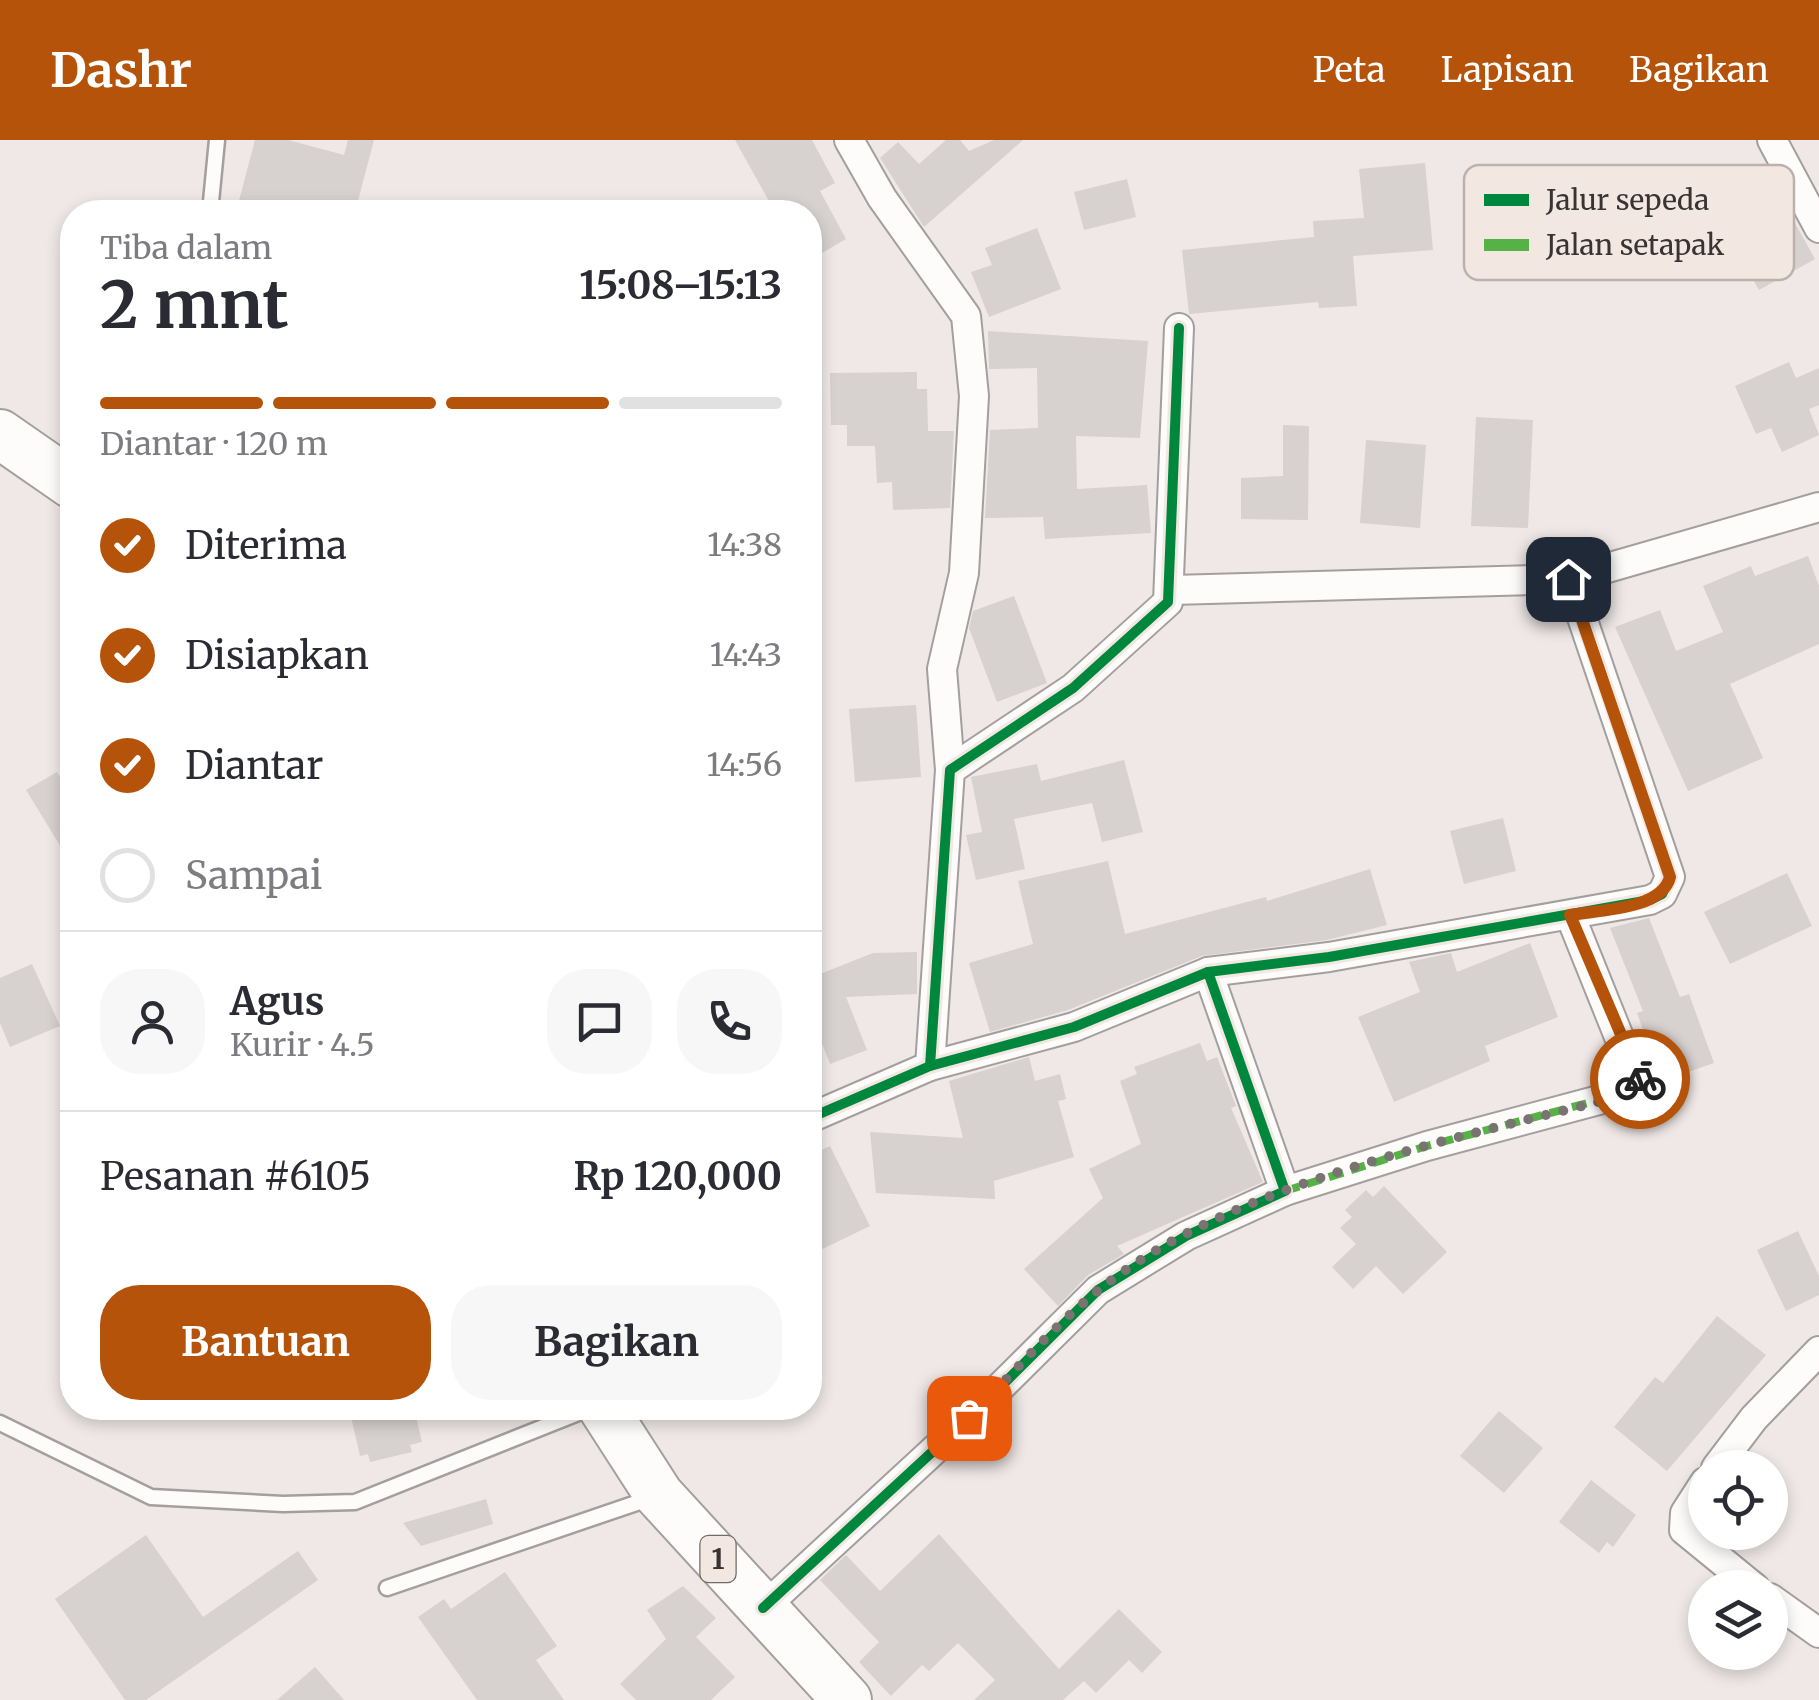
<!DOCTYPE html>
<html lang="id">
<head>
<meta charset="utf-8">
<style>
	:root { --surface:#fff; --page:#f7f7f7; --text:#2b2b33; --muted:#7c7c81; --line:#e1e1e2; --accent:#b45309 }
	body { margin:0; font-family:Merriweather,serif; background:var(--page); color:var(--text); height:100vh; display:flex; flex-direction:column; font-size:38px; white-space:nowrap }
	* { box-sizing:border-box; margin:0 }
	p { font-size:32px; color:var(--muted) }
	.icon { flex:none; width:55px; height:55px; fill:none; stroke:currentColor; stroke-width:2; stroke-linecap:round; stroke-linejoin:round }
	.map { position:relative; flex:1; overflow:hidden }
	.drawer { position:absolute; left:60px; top:60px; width:762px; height:1220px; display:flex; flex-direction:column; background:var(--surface); border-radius:40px; box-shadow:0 5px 15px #0003 }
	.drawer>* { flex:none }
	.controls { position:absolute; left:1688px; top:1310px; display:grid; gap:20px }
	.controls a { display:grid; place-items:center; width:100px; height:100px; border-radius:50%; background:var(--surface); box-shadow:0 5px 15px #0003; font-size:50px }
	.pin { position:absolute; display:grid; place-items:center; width:85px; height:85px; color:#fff; margin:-42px; border-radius:20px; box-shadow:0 5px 15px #0006 }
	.courier { position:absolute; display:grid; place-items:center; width:100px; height:100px; margin:-50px; border:8px solid #b45309; border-radius:50%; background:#fff; color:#222; box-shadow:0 2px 12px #0007 }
	.summary em { font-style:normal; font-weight:700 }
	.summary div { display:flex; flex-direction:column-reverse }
	.summary { display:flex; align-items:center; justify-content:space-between; height:170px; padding:0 40px }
	h1 { font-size:65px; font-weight:700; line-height:75px }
	.bar { display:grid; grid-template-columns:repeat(4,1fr); gap:15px 10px; align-content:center; height:120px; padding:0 40px }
	.bar i { height:12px; border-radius:8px; background:var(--line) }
	.bar .selected { background:var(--accent) }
	.bar p { grid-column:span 4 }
	.line { display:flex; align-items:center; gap:25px; padding:0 40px; border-top:2px solid var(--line) }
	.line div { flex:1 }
	.round { display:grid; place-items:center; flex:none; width:105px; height:105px; border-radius:40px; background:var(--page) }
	ol { padding:0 40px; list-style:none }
	li { display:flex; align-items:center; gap:30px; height:110px }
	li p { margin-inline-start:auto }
	li .icon { padding:10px; border-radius:50%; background:var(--accent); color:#fff; stroke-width:4 }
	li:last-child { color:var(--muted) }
	li i { width:55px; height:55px; border:5px solid var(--line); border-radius:50% }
	.action { display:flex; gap:20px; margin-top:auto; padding:20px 40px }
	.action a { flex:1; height:115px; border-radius:40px; background:var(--accent); color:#fff; font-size:40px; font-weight:700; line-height:115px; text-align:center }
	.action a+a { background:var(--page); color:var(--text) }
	header { display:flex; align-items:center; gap:60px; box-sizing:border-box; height:140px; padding:0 50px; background:var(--accent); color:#fff }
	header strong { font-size:48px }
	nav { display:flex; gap:55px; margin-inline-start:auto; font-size:35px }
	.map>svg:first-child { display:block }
	.building { fill:#d7d1cf }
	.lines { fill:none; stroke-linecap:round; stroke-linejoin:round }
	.service-casing { stroke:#a49f9e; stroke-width:19 }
	.minor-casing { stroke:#a49f9e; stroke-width:32 }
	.trunk-casing { stroke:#a49f9e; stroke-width:52 }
	.service { stroke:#fdfcfb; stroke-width:14 }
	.minor { stroke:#fdfcfb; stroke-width:28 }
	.trunk { stroke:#fdfcfb; stroke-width:48 }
	.quiet { stroke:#56b246; stroke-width:8; stroke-dasharray:15 8; stroke-linecap:butt }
	.cycleway-casing { stroke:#f3e7e2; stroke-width:16 }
	.cycleway { stroke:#00873e; stroke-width:10 }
	.done { stroke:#797371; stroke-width:10; stroke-dasharray:0 18 }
	.route { stroke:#b45309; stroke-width:12 }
	.labels { text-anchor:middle; stroke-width:8; stroke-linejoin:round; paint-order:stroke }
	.shield { fill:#f3e7e2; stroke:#716a67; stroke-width:2.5 }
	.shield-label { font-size:28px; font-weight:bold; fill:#393432 }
	.key { fill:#f3e7e2; stroke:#bbb1ad; stroke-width:2.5 }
	.key-label { font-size:28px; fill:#393432 }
</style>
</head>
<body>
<header>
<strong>Dashr</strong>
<nav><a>Peta</a><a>Lapisan</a><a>Bagikan</a></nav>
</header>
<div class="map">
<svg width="1819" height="1560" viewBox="0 0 1819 1560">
	<rect width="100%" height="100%" fill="#efe8e6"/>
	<g class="building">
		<path d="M255,0h33l56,15 4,-15h26l-19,72h-119z"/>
		<path d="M735,0h77l23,43 -15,8 26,48 -36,21v-48h-35z"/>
		<path d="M946,0h14l9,11 25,-11h29l-99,87 -44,-69 18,-16 21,22z"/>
		<path d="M1425,23l8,87 -80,6 4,50 -38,2 -1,-6 -129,12 -7,-64 132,-13 -1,-16 51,-3 -5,-49z"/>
		<path d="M1127,39l9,38 -52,13 -10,-38z"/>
		<path d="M1790,74l25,45 -56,31 -26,-45z"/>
		<path d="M1037,88l24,61 -72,28 -18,-45 21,-7 -7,-17z"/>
		<path d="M988,191l160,10 -8,97 -64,-2 1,53 70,-4 4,48 -106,6 -2,-22 -58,1 5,-88 48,-2 -1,-60 -48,1z"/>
		<path d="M1789,222l7,16 23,-10v37l-10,4 10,26 -37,17 -11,-24 -15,6 -21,-48z"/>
		<path d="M917,232v17h10l1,42h26l-4,77 -57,2 -1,-28 -15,1 -2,-37h-28v-21h-16l-1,-52z"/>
		<path d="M1476,277l57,3 -5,108 -57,-2z"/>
		<path d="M1283,285l26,1 -1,94 -67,-1v-41l42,-2z"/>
		<path d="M1366,300l60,5 -6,83 -60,-5z"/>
		<path d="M1808,416l11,30v58l-89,40 33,74 -75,33 -73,-164 45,-17 16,41 47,-19 -20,-46 48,-20 4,10z"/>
		<path d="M1014,456l33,87 -50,19 -28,-74 4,-17z"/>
		<path d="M916,565l5,72 -66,5 -6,-73z"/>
		<path d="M1124,620l19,72 -41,10 -10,-39 -78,16 11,50 -49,11 -10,-45 16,-3 -11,-55 66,-13 4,17z"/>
		<path d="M57,632l15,25v68l-46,-75z"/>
		<path d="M1503,678l13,53 -52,13 -14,-53z"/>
		<path d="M1108,721l17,73 141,-37 1,4 103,-32 17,56 -60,15 -125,16 -134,54 -78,22 -21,-69 64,-19 -15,-63z"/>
		<path d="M1787,733l25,53 -82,38 -26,-52z"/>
		<path d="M1649,778l31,79 9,-3 25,69 -52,18 -25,-68 6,-2 -33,-83z"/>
		<path d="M1530,803l28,74 -73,29 5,15 -96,41 -36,-85 62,-25 -11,-30 42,-9 6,19z"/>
		<path d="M917,812v42l-71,3 21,53 -37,14 -11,-28 -9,4v-62l63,-25z"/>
		<path d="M32,824l28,62 -50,21 -10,-24v-45z"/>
		<path d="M1200,903l7,18 10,-4 19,49 -5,2 32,74 -146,64 7,8 -36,21 -30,31 -34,-37 79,-71 -14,-29 52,-25 -21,-63 17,-7 -3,-7z"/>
		<path d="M1029,917l6,24 25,-7 6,25 -8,2 16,56 -80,24 1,18 -119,-6 -6,-61 93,6 -14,-57z"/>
		<path d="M830,1006l40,80 -60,29v-100z"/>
		<path d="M1384,1046l63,66 -44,42 -27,-28 -23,23 -21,-22 24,-23 -16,-16 12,-11 -7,-7 21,-20 7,7z"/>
		<path d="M1798,1091l21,45v19l-33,16 -29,-61z"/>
		<path d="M1717,1176l49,39 -99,116 -53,-44 41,-50 8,6z"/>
		<path d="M349,1268h65l8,34 -12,3 2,7 -42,10 -2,-8 -8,2z"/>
		<path d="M1499,1271l44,37 -39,45 -44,-37z"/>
		<path d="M1591,1340l45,35 -23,32 -6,-5 -8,11 -40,-31z"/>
		<path d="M486,1359l7,25 -72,22 -18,-23z"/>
		<path d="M939,1394l120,135 60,-60 43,43 -20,21 -13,-13 -33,33 -12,-12 -21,19h-89l21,-20 -37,-37 -29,28 -7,-6 -31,31 -32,-34 20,-20 -59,-62 26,-25 34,36z"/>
		<path d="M146,1395l57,82 95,-66 20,29 -172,120h-21l-70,-101z"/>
		<path d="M505,1432l52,74 -21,14 28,40h-87l-59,-83 26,-18 7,10z"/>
		<path d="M683,1446l33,32 -20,19 39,40 -24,23h-75l-16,-16 46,-45 -19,-29z"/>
		<path d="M315,1527l29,33h-67z"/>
	</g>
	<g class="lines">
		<g class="service-casing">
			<g id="service">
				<path d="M210,72l7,-72"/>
				<path d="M0,1283l151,74 132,7 72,-2 236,-94"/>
				<path d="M387,1448l267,-91"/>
			</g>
		</g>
		<g class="minor-casing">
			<g id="minor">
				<path d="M849,0l33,58 84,118 8,80 -10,177 -22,96 8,101"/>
				<path d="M1772,0l47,88"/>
				<path d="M1172,450l397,-11 250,-72"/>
				<path d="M930,926l144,-39 134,-55 121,-15 321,-57 12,-6 8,-17 -101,-298"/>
				<path d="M810,978l120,-52 20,-296 123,-82 95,-86 11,-274"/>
				<path d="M1285,1051l142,-45 213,-57 -70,-174"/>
				<path d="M1716,1328l38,-50 65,-67"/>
				<path d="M1705,1342l-20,31 -1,17 71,58"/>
				<path d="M1770,1458l49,35"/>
				<path d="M763,1468l206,-190 129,-128 88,-54 99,-45 -77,-219"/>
			</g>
		</g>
		<g class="trunk-casing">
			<g id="trunk">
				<path d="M0,294l72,50"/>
				<path d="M603,1268l56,87 188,205"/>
			</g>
		</g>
		<use href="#service" class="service"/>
		<use href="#minor" class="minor"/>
		<use href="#trunk" class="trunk"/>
		<path class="quiet" d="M1285,1051l142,-45 213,-57"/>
		<g class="cycleway-casing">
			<g id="cycleway">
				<path d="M930,926l144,-39 134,-55 121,-15 321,-57 12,-6 8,-17 -101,-298"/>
				<path d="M810,978l120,-52 20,-296 123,-82 95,-86 11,-274"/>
				<path d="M763,1468l206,-190 129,-128 88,-54 99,-45 -77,-219"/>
			</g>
		</g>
		<use href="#cycleway" class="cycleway"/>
	</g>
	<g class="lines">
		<path class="done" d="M969,1278c42,-42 83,-91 130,-128 132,-108 368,-154 531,-196l10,-6v-9"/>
		<path class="route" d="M1568,439l102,298c-8,33 -72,33 -100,38l70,164"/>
	</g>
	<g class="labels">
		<rect class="shield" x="700.5" y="1396" width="35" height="46" rx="8"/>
		<g class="shield-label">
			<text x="718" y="1429">1</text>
		</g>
	</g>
	<rect x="1464" y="25" width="330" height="115" rx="15" class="key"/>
	<rect x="1484" y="54" width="45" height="12" fill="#00873e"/>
	<rect x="1484" y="99" width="45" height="12" fill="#56b246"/>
	<g class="key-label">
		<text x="1546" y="70">Jalur sepeda</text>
		<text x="1546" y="115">Jalan setapak</text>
	</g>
</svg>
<div class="controls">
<a><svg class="icon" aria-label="locate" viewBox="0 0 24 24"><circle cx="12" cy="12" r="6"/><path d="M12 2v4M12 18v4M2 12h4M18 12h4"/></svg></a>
<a><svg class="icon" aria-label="layers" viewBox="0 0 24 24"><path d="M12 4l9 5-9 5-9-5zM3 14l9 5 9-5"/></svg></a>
</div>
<div class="pin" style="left:969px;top:1278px;background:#ea580c"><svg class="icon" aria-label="bag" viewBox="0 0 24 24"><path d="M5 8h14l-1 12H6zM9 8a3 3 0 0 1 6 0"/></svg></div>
<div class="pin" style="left:1568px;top:439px;background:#1f2937"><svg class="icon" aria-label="home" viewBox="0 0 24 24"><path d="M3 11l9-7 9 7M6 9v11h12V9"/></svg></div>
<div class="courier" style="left:1640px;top:939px"><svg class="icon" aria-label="bike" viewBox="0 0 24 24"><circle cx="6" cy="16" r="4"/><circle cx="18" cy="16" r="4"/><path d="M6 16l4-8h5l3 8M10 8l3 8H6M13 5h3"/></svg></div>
<section class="drawer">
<div class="summary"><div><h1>2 mnt</h1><p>Tiba dalam</p></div><em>15:08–15:13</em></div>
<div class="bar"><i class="selected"></i><i class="selected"></i><i class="selected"></i><i></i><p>Diantar · 120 m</p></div>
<ol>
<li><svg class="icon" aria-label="check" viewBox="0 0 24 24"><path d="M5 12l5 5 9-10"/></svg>Diterima<p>14:38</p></li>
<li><svg class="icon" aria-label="check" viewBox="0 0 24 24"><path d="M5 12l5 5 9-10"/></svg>Disiapkan<p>14:43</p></li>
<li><svg class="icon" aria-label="check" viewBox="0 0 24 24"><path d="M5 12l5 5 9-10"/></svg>Diantar<p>14:56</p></li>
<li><i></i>Sampai</li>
</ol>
<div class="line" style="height:180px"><a class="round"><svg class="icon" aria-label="person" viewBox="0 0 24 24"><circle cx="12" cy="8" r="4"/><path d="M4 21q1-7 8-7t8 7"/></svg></a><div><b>Agus</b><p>Kurir · 4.5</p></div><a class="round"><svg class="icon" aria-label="chat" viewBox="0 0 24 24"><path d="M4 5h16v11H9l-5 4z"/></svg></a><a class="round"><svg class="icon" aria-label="phone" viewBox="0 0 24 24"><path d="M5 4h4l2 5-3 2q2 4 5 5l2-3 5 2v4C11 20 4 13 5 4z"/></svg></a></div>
<div class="line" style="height:130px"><div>Pesanan #6105</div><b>Rp 120,000</b></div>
<div class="action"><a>Bantuan</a><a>Bagikan</a></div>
</section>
</div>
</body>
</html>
